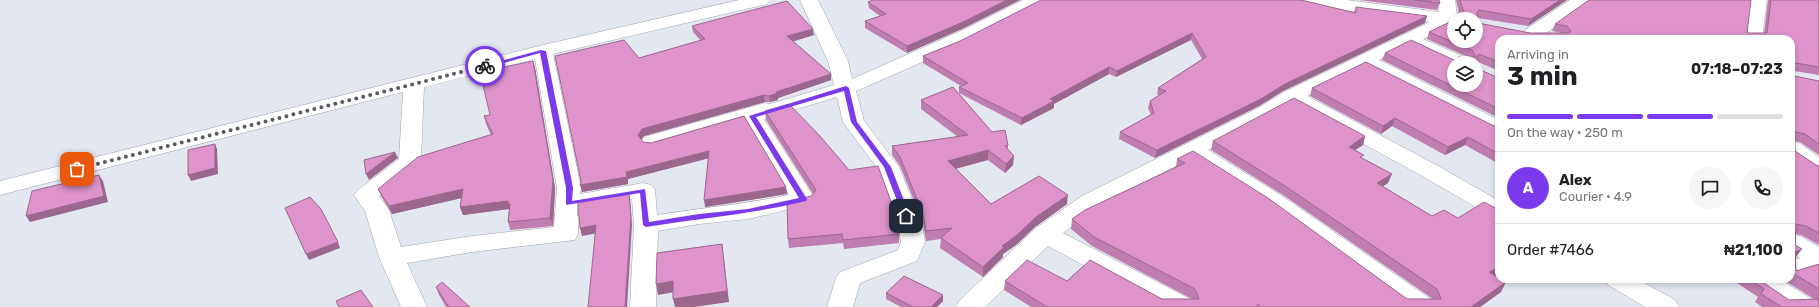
<!DOCTYPE html>
<html lang="en">
<head>
<meta charset="utf-8">
<style>
	:root { --surface:#fff; --page:#f6f6f6; --text:#202124; --muted:#757577; --line:#e0e0e0; --accent:#7c3aed }
	body { margin:0; font-family:Rubik,sans-serif; background:var(--page); color:var(--text); height:100vh; display:flex; flex-direction:column; font-size:15px; white-space:nowrap }
	* { box-sizing:border-box; margin:0 }
	p { font-size:13px; color:var(--muted) }
	.icon { flex:none; width:22px; height:22px; fill:none; stroke:currentColor; stroke-width:2; stroke-linecap:round; stroke-linejoin:round }
	.map { position:relative; flex:1; overflow:hidden }
	.side { position:absolute; left:1495px; top:35px; width:300px; height:248px; display:flex; flex-direction:column; background:var(--surface); border-radius:12px; box-shadow:0 2px 6px #0003 }
	.side>* { flex:none }
	.tools { position:absolute; left:1447px; top:12px; display:grid; gap:8px }
	.tools a { display:grid; place-items:center; width:36px; height:36px; border-radius:50%; background:var(--surface); box-shadow:0 2px 6px #0003; font-size:20px }
	.pin { position:absolute; display:grid; place-items:center; width:34px; height:34px; color:#fff; margin:-17px; border-radius:8px; box-shadow:0 2px 6px #0006 }
	.courier { position:absolute; display:grid; place-items:center; width:40px; height:40px; margin:-20px; border:3px solid #7c3aed; border-radius:50%; background:#fff; color:#222; box-shadow:0 1px 5px #0007 }
	.overview em { font-style:normal; font-weight:700 }
	.overview div { display:flex; flex-direction:column-reverse }
	.overview { display:flex; align-items:center; justify-content:space-between; height:68px; padding:0 12px }
	h1 { font-size:26px; font-weight:700; line-height:30px }
	.bar { display:grid; grid-template-columns:repeat(4,1fr); gap:6px 4px; align-content:center; height:48px; padding:0 12px }
	.bar i { height:5px; border-radius:3px; background:var(--line) }
	.bar .current { background:var(--accent) }
	.bar p { grid-column:span 4 }
	.line { display:flex; align-items:center; gap:10px; padding:0 12px; border-top:1px solid var(--line) }
	.line div { flex:1 }
	.round { display:grid; place-items:center; flex:none; width:42px; height:42px; border-radius:21px; background:var(--page) }
	.map>svg:first-child { display:block }
	.lines { fill:none; stroke-linecap:round; stroke-linejoin:round }
	.minor-casing { stroke:#a0a4ac; stroke-width:1 }
	.minor { fill:#fff; fill-rule:evenodd }
	.wall { fill:#bf7eaf }
	.shaded-wall { fill:#9b678e }
	.building { fill:#de93cb; stroke:#9b678e; fill-rule:evenodd }
	.route { fill:#7c3aed }
	.done { stroke:#585a5f; stroke-width:4; stroke-dasharray:0 7.2 }
</style>
</head>
<body>
<div class="map">
<svg width="1819" height="307" viewBox="0 0 1819 307">
	<rect width="100%" height="100%" fill="#e3e7f0"/>
	<g class="lines">
		<g class="minor-casing">
			<g id="minor">
				<path d="M739,0h31l-3,4 -214,50 28,134 -1,6 63,-11 8,2 4,5 2,25c44,-7 88,-11 132,-20l-44,-74 -93,27 -8,-1 -3,-5 3,-5 114,-32 7,-2 5,1 64,-19 -6,-24 -28,-61h18l30,61 4,18 111,-49 60,-30h22l-3,4 -83,42 -103,45 8,30 35,46 23,57 3,18 -8,19 -57,22 -7,24h-26l9,-29 4,-6 58,-22 3,-8 -3,-18 -21,-56 -34,-46 -6,-25 -73,22 51,80 -4,5 -63,15 -49,5 -41,7 -2,76h-26l4,-82 -2,-26 -53,9 -1,26 -3,6 -103,12 -65,11 20,44h-26l-22,-50 -14,-46 -11,-16 4,-5 41,-31 4,-67 -403,103v-14l543,-136zM535,59l22,129 -3,39 -82,9 -71,11 -12,-37 -10,-14 39,-30 3,-5 3,-74z"/>
				<path d="M1298,0h49l92,12 -2,-12h18l2,15 3,4h-6v5l-31,15 46,20 3,4h-18v4l-45,-21 -30,14 120,60v14l-8,-1 -127,-65 -57,28 133,71 59,34v18l-8,-3 -67,-39 -132,-72 -18,10 -66,35 74,46 150,104 4,7h-32l-138,-101 -75,-48 -93,48 -35,27 129,67 4,7h-35l-113,-61 -63,61h-29l4,-7 76,-72 46,-32 178,-89 24,-15 146,-70 -123,-17 -6,-1z"/>
				<path d="M1570,0h21l-3,4 -49,34h-14l-2,-4 2,-4z"/>
				<path d="M1749,0h18l-5,39h-18z"/>
				<path d="M1791,141l8,2 20,14v17l-8,-2 -20,-14z"/>
				<path d="M1791,234l9,2 19,11v23l-28,8v-18l9,-2 -9,-5z"/>
				<path d="M1604,279h33l38,21 4,7h-34l-37,-22z"/>
				<path d="M1747,279h32l34,21 4,7h-33l-33,-22z"/>
			</g>
		</g>
		<use href="#minor" class="minor"/>
	</g>
	<g class="wall">
		<path d="M873,0h147l-58,29 -55,24 -42,-25v-7l15,-5 -11,-8 -1,-6z"/>
		<path d="M1359,0h80l1,3 -3,7z"/>
		<path d="M1456,0h111l-39,26 -50,-8v5l52,10h32l-10,-2 3,-7 192,9h17l4,-33h51v75l-25,-4v5l25,5v74l-19,-13 -5,-1v10l21,14 3,1v79l-18,-10 -5,-1v37l23,-7v43h-57l-7,-5 3,-5 -27,-18h27l31,21 25,-1 -32,-20h9v-240h-292v32l-21,-9v7l21,9v40l-117,-58 3,-7 71,8h1l1,-4h10l-41,-18 2,-7 27,-13 2,-6h1z"/>
		<path d="M1356,7l69,16 -142,68 -24,15 -104,52 -36,-19 1,-7 31,-17 -3,-7 2,-7 9,-6 -2,-1 1,-6 44,-29 -11,-19 -75,37 -7,-3 -55,30v4l-33,17 -62,-32v-6l2,-1 -38,-23v-7l37,-15 394,-29z"/>
		<path d="M692,26l122,9 -21,6 38,39 -53,18v2l-8,2h-5l-121,34 -3,3 2,3 8,1 93,-27 42,71 1,7 -82,13 3,-49 -80,21v5l-46,8 57,-134 62,-17 -8,-9z"/>
		<path d="M533,61l2,7 20,120 -2,38 -43,4 -2,-8 1,-13 -46,6 -3,-8 2,-9 -70,16 -11,-18 -3,-7 113,-54 -5,-11 -2,-8 6,-1z"/>
		<path d="M1312,88l187,39v37l-34,-19 -20,10 -53,-29 -11,8 -71,-38z"/>
		<path d="M921,100l71,32 16,13v4l5,16 -8,8 -17,-13 -33,9 36,35h76l-32,23 -19,18 -13,9v3l-20,20 -43,-29 1,-9 -15,2 -3,-18 -23,-57 -8,-11v-9l66,-9 -37,-28z"/>
		<path d="M765,111l134,122v10l-55,6 -1,-6 -54,5 -1,-9 23,-43 2,-2 -47,-74z"/>
		<path d="M1365,136l-2,9 -8,5 8,9 25,24 -5,3 113,90 5,16 -21,15h-449l-27,-17 1,-9h62l95,18h30l-100,-53 -21,-17 1,-10 104,-52 1,-8 16,-8 214,148h26l-150,-104 -72,-45 2,-9z"/>
		<path d="M436,287l34,20h-24l-7,-12z"/>
		<path d="M886,293l57,2v6l-6,6h-36l-15,-8z"/>
	</g>
	<g class="shaded-wall">
		<path d="M1007,0h13l-58,29 -55,24v-7z"/>
		<path d="M1560,0h7l-39,26 3,-7z"/>
		<path d="M1427,16l-2,7 -142,68 -24,15 -104,52 2,-8 128,-66z"/>
		<path d="M813,29l1,6 -26,8 -1,-7z"/>
		<path d="M1192,33l-1,7 -75,37 1,-6z"/>
		<path d="M533,61l2,7 20,120 -2,38 -3,-8z"/>
		<path d="M1109,67v7l-55,30v4l-33,17 1,-7 28,-19z"/>
		<path d="M831,74v6l-53,18v2l-8,2 -1,-6 7,-4z"/>
		<path d="M764,95l1,7 -121,34 -4,5 -2,-6 4,-6z"/>
		<path d="M1395,118l-3,8 -11,8 2,-8z"/>
		<path d="M1365,136l-2,9 -17,11 3,-9z"/>
		<path d="M1468,137l-3,8 -20,10 3,-8z"/>
		<path d="M215,144l2,5 1,25 -27,7 -3,-6z"/>
		<path d="M988,150v10l-41,11 1,-10z"/>
		<path d="M709,151l1,7 -82,21v5l-46,8 -2,-7 46,-13z"/>
		<path d="M395,152l3,6 -29,22 -3,-6z"/>
		<path d="M1014,156l-1,9 -8,8 1,-9z"/>
		<path d="M1392,174l-4,9 -14,9 3,-9z"/>
		<path d="M99,175l4,6 5,21 -78,20 -4,-6z"/>
		<path d="M786,187l1,7 -82,13 -1,-7z"/>
		<path d="M463,189l3,8 -74,17 -3,-8z"/>
		<path d="M629,193l1,8 2,24 -5,82h-2z"/>
		<path d="M1068,195l-1,9 -32,23 -19,18 -13,9v3l-20,20v-10l19,-21 34,-29z"/>
		<path d="M508,201l2,3v8l-1,-3 -46,6 -3,-8z"/>
		<path d="M596,225l2,8 -16,3 -2,-8z"/>
		<path d="M338,242l2,6 -31,12 -3,-6z"/>
		<path d="M722,244l7,58 -35,5h-19l-2,-8z"/>
		<path d="M1802,249l-6,8 -1,-5z"/>
		<path d="M1499,267v7l-14,8 4,-10z"/>
		<path d="M673,281l2,11 -17,3 -2,-11z"/>
		<path d="M1506,282l-5,10 -21,15h-9z"/>
		<path d="M943,295v6l-6,6h-6z"/>
	</g>
	<g class="building">
		<path d="M873,0h134l-44,22 -56,24 -42,-25 21,-7 -18,-12z"/>
		<path d="M1041,0h260l55,13v-6l71,9 -142,68 -24,15 -104,51 -37,-18 34,-19 -4,-12 16,-10 -8,-3 48,-31 -14,-24 -75,38 -8,-4 -59,32 4,2 -32,17 -63,-31 9,-4 -45,-27 37,-15z"/>
		<path d="M1415,0h24l1,3z"/>
		<path d="M1460,0h100l-29,19 -52,-9 -2,2 1,11 52,10h39l2,-2 -4,-5 -12,-2 34,-24h162l-4,33h20l4,-33h48v67l-23,-4 -2,1v12l25,5v63l-14,-10 -9,-2 -5,-4v-89h-166l-5,-1v1h-121v23l-20,-8 -2,2 1,13 21,9v31l-114,-56 26,-13 45,21 2,-1v-3h18l-4,-7 -43,-18 25,-12v21h22v-22h-21l2,-1 1,-5h6zM1454,63h22v22h-22z"/>
		<path d="M787,1l26,28 -26,7 44,38 -55,18 2,1 -9,3 -5,-1 -122,34 -4,6 5,7 8,1 93,-27 42,71 -82,13 5,-49 -83,21 1,5 -47,8 1,-4 -26,-125 69,-16 15,18 66,-19 -13,-13z"/>
		<path d="M533,61l20,119 -3,38 -42,4 2,-18h-2v-3l-48,6 3,-18 -74,17 -11,-17 40,-32 75,-23 -9,-18 6,-1 -10,-43z"/>
		<path d="M1366,62l128,64 5,1v27l-31,-17 -20,10 -53,-29 -12,8 -71,-38z"/>
		<path d="M953,87l39,45 13,-2 3,15 -3,1 9,10 -8,8 -18,-14 -40,11 43,43 48,-28 29,19 -32,22 -19,18 -15,11 2,1 -21,20 -42,-29 11,-10 -26,3 -3,-17 -23,-57 -8,-11 76,-11 -47,-35z"/>
		<path d="M1294,98l71,38 -16,11 15,8 -4,2 32,17 -15,9 55,33 12,-6 14,8 26,-16 15,8v26l-2,1 2,2v28l-10,5 10,6v1h2l5,3 -35,25h-210l-3,-3 -2,3h-209l-42,-26 22,-21 40,21 23,-21 72,39h37l-4,-10 -101,-52 -22,-18 13,-9 100,-47 -8,-4 16,-8 75,47 139,101h34l-4,-10 -152,-103 -72,-45z"/>
		<path d="M789,104l31,32 29,34 29,-4 18,49 3,18v1l-56,6 -1,-6 -54,5 -1,-37 24,-6 5,-6 -51,-79z"/>
		<path d="M1795,135v16l21,14 3,1v67l-13,-7 -10,-2 -1,21 7,4 -7,3 1,19 23,-7v25l-28,-17v-136z"/>
		<path d="M215,144v24l-27,7v-25z"/>
		<path d="M395,152l-29,22 -2,-14z"/>
		<path d="M99,175l5,21 -78,20 6,-25z"/>
		<path d="M629,193l2,24 -6,90h-37l8,-82 -16,3 -1,-12h-1v-15z"/>
		<path d="M310,197l11,12 17,33 -32,12 -21,-46z"/>
		<path d="M722,244l5,47 -54,8v-18l-17,3 1,-31z"/>
		<path d="M904,276l39,19 -12,12h-18l-27,-14z"/>
		<path d="M1749,279h9l31,21 30,-1v8h-37l-21,-13 3,-5z"/>
		<path d="M442,282l28,25h-21l-13,-20z"/>
		<path d="M361,290l12,17h-34l-3,-6z"/>
	</g>
	<path class="route" d="M541,50l5,1 27,137 -1,13 73,-12 4,33 50,-8 49,-5 51,-11 -50,-82 97,-30 3,2 8,34 34,45 19,49 -4,2 -3,-2 -19,-49 -33,-45 -7,-31 -88,26 51,82 -1,2c-53,13 -106,17 -160,26l-3,-2 -3,-32 -74,12v-17l-26,-135 -55,15 -3,-2z"/>
	<g class="lines">
		<path class="done" d="M77,169l408,-103"/>
	</g>
</svg>
<div class="tools">
<a><svg class="icon" aria-label="locate" viewBox="0 0 24 24"><circle cx="12" cy="12" r="6"/><path d="M12 2v4M12 18v4M2 12h4M18 12h4"/></svg></a>
<a><svg class="icon" aria-label="layers" viewBox="0 0 24 24"><path d="M12 4l9 5-9 5-9-5zM3 14l9 5 9-5"/></svg></a>
</div>
<div class="pin" style="left:77px;top:169px;background:#ea580c"><svg class="icon" aria-label="bag" viewBox="0 0 24 24"><path d="M5 8h14l-1 12H6zM9 8a3 3 0 0 1 6 0"/></svg></div>
<div class="pin" style="left:906px;top:216px;background:#1f2937"><svg class="icon" aria-label="home" viewBox="0 0 24 24"><path d="M3 11l9-7 9 7M6 9v11h12V9"/></svg></div>
<div class="courier" style="left:485px;top:66px"><svg class="icon" aria-label="bike" viewBox="0 0 24 24"><circle cx="6" cy="16" r="4"/><circle cx="18" cy="16" r="4"/><path d="M6 16l4-8h5l3 8M10 8l3 8H6M13 5h3"/></svg></div>
<section class="side">
<div class="overview"><div><h1>3 min</h1><p>Arriving in</p></div><em>07:18–07:23</em></div>
<div class="bar"><i class="current"></i><i class="current"></i><i class="current"></i><i></i><p>On the way · 250 m</p></div>
<div class="line" style="height:72px"><b class="round" style="background:var(--accent);color:#fff">A</b><div><b>Alex</b><p>Courier · 4.9</p></div><a class="round"><svg class="icon" aria-label="chat" viewBox="0 0 24 24"><path d="M4 5h16v11H9l-5 4z"/></svg></a><a class="round"><svg class="icon" aria-label="phone" viewBox="0 0 24 24"><path d="M5 4h4l2 5-3 2q2 4 5 5l2-3 5 2v4C11 20 4 13 5 4z"/></svg></a></div>
<div class="line" style="height:52px"><div>Order #7466</div><b>₦21,100</b></div>
</section>
</div>
</body>
</html>
